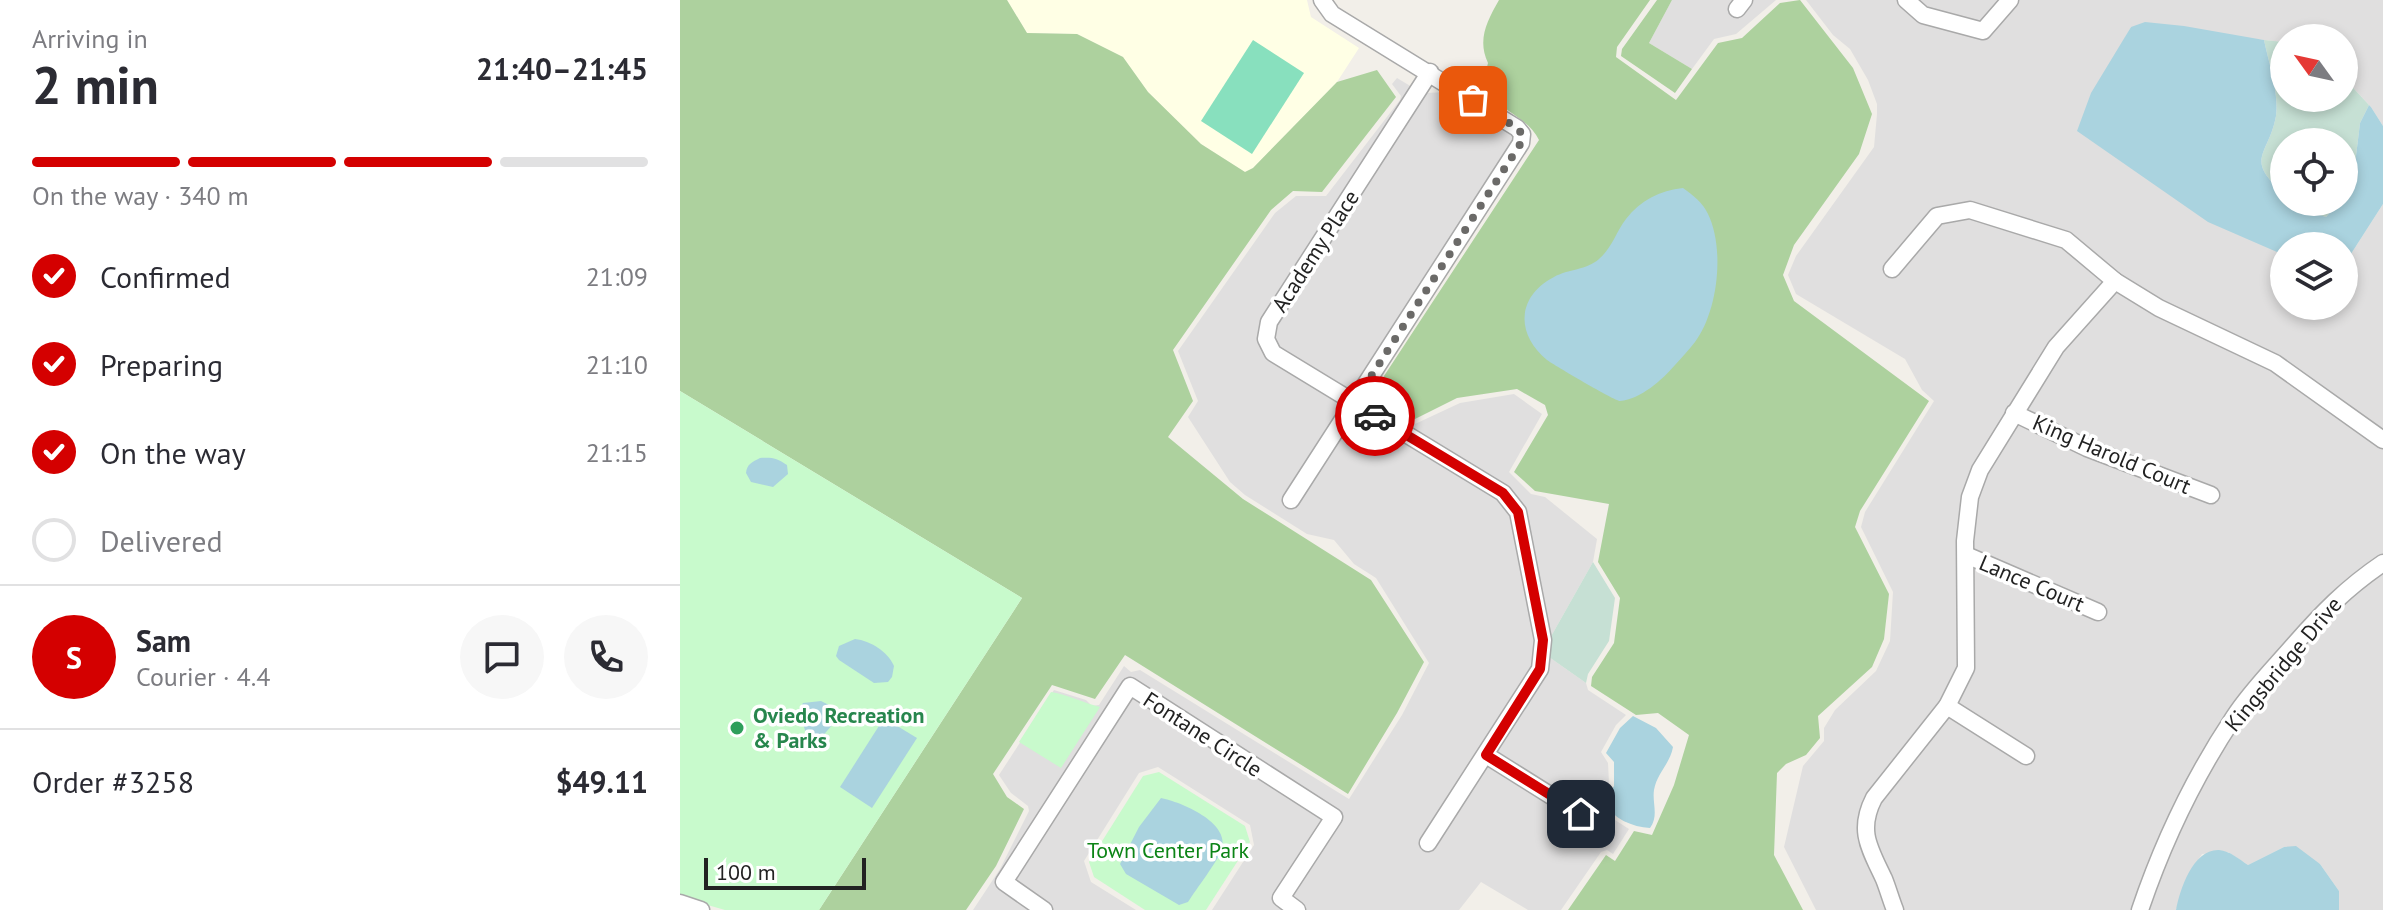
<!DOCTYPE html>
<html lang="en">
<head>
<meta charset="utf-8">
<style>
	:root { --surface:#fff; --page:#f7f7f7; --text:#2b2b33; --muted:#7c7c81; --line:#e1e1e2; --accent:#d40000 }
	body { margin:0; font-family:"PT Sans",sans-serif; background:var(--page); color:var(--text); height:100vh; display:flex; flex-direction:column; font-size:30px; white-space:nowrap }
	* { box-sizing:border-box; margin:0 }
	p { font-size:26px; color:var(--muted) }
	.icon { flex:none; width:44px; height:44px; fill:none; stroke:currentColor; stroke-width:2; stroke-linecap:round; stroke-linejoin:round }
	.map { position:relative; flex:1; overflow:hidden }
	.side { display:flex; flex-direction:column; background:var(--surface); width:680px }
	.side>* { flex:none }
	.needle { width:52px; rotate:303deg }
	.fabs { position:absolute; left:1590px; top:24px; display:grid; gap:16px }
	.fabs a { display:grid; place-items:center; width:88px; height:88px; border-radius:50%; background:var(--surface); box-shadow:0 4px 12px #0003; font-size:40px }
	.scale { position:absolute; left:24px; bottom:20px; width:162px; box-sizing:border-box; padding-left:8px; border:4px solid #222; border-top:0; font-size:22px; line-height:28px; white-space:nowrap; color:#222; -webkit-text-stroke:6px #fff; paint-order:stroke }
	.pin { position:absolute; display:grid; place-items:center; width:68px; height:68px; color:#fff; margin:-34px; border-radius:16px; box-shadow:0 4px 12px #0006 }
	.courier { position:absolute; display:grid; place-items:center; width:80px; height:80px; margin:-40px; border:6px solid #d40000; border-radius:50%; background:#fff; color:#222; box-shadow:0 2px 10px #0007 }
	.summary em { font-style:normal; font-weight:800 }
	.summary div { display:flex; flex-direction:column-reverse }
	.summary { display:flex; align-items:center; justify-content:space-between; height:136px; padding:0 32px }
	h1 { font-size:52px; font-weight:800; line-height:60px }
	.bar { display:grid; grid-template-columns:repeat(4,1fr); gap:12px 8px; align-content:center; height:96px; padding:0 32px }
	.bar i { height:10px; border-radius:6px; background:var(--line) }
	.bar .current { background:var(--accent) }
	.bar p { grid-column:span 4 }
	.line { display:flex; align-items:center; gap:20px; padding:0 32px; border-top:2px solid var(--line) }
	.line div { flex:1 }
	.round { display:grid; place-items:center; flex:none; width:84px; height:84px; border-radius:42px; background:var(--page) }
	ol { padding:0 32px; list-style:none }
	li { display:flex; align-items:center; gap:24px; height:88px }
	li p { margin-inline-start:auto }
	li .icon { padding:8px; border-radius:50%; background:var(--accent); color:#fff; stroke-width:4 }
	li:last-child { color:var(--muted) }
	li i { width:44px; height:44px; border:4px solid var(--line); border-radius:50% }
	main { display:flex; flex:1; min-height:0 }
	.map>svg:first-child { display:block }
	.residential { fill:#e0dfdf }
	.education { fill:#ffffe5 }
	.forest { fill:#add19e }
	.wetland { fill:#c6e0d4 }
	.park { fill:#c8facc }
	.pitch { fill:#88e0be }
	.water { fill:#aad3df }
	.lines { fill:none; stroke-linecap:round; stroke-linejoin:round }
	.minor-casing { stroke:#a9a9a9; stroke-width:19 }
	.minor { stroke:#fff; stroke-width:16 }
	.done { stroke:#6b6a68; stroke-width:8; stroke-dasharray:0 14.4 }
	.route { stroke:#d40000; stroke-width:10 }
	.leisure-dot { fill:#2e9e5b; stroke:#fff; stroke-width:3 }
	.labels { text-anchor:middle; stroke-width:7; stroke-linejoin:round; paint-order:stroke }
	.street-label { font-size:22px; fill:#222; stroke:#fff }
	.leisure-label { font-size:22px; font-weight:bold; fill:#27864d; stroke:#fff; text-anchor:start }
	.park-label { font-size:22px; fill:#0c8416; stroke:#fff }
</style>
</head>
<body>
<main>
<section class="side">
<div class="summary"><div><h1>2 min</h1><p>Arriving in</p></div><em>21:40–21:45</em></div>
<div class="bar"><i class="current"></i><i class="current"></i><i class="current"></i><i></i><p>On the way · 340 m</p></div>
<ol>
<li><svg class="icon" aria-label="check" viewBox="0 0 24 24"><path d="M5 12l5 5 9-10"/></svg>Confirmed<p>21:09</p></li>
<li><svg class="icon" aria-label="check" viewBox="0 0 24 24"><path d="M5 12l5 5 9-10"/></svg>Preparing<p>21:10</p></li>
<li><svg class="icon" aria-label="check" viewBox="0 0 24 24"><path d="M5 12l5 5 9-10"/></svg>On the way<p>21:15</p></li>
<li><i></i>Delivered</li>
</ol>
<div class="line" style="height:144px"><b class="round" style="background:var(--accent);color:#fff">S</b><div><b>Sam</b><p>Courier · 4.4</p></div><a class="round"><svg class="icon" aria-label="chat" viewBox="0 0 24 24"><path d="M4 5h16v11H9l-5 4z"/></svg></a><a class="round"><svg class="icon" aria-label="phone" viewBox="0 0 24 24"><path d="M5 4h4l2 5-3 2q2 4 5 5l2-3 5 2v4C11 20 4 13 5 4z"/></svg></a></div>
<div class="line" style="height:104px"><div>Order #3258</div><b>$49.11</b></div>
</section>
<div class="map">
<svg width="1703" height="910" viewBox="0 0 1703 910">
	<rect width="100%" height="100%" fill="#f2efe9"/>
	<g class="residential">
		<path d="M992,0h64l-7,9 9,8 14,-17h24l-40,34 -22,5 -22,30 -43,-26z"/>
		<path d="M1126,0h92l21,19 64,18 35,-37h365v126l-12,-19 -27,-29v-40h-60v4l-153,-15 -14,25 160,200 7,2v52h60v-48l5,-1 34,-53v230l-265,-158 -48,-40 -99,-32 -39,8 -48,57 10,8 46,-56 30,-5 93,29 43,36 -96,124 -36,62 -14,199 -19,37 -72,91 9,86 10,30h-72l-32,-63 19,-81 21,-25v-13l11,-18 41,-39 14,-30 3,-49 -32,-65 4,-15 69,-111 -12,-11 -17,-31 -109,-65 -8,-19 8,-19 78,-109 3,-33v-10l-9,-24 -18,-31 -17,-14z"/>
		<path d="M1235,0h87l-21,25 -55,-15z"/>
		<path d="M717,78l15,9 -152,250 86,67 -63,97 9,6 64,-96 144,87 9,9 28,133 -3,26 -114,178 10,6 58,-87 119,74 5,-9 -118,-74 55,-97 37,26 2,7 38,25 -10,10 -15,27 7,11 1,20 -10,20 5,10 25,16 -16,25 -6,-4 -6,2 -40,58h-33l-47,-28 -22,28h-152l-18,-13 50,-76 -206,-139 -134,197 35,31h-61l27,-41 29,-58 -1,-5 -17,-13 -12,-18 55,-85 32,10 6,6 7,-1 25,-39 7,6 9,-2 209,129 53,-84 27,-52 -53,-85 -22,-14 -20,-24 -27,-6 -62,-39 -15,-13 -42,-65 10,-16 -20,-50 97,-138 21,-17h30l74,-96 1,-4 -9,-12z"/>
		<path d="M769,92l64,40 2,8 -163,255 -74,-46 -6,-10 3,-14 149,-232z"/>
		<path d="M1436,288l156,80 111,78v110l-35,22 -79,86 -135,246h-233l-26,-59 -3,-22 7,-27 69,-88 80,50 6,-9 -80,-50 22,-206 10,-26 31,-53 68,33 131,49 2,-10 -129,-49 -66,-32 38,-61z"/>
		<path d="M699,376l-8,17 12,11 32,20 45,-21 54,-9 28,20 -33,58 22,22 14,3 52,42 -4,23 -44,78 -25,-128 -162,-110z"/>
		<path d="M1703,571v339h-44v-19l-19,-27 -36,-17 -36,18 -20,-13 -26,2 -13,20 -13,36h-29l29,-77 23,-47 41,-68 91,-104z"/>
		<path d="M452,694l193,124 -49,77 12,15h-76l42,-65 -4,-20 -92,-58 -19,6 -55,88 7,21 45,28h-82l-41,-29z"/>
	</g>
	<path class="education" d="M327,0h300l4,17 48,31 -22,34 -84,86 -8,4 -44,-28 -53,-52 -25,-35 -46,-23 -50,-1z"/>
	<g class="forest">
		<path d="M0,0h327l20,33 50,1 46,23 25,35 53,52 44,28 8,-4 84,-86 40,-12 19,27 -74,95 -29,-1 -22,19 -98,140 20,51 -25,36 75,62 128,81 53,82 -27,51 -49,81 -223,-139 -30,44 -43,-14 -59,89 14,23 17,12 -28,57 -30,44h-147l203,-312 -342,-207z"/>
		<path d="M819,0h151l-33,47 -1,10 60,43 42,-57 24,-5 38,-35 20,-3 53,68 19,46 -13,40 -65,91 -11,30 11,26 135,100 -69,110 -5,16 34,67 -5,45 -12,28 -54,49 2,22 -14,17 -20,9 -9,9 -3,82 29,55h-235l38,-55 9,6 19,-30 18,4 22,-50 15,-50 -31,-22 -22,2 -45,-29 1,-9 22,-34 6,-45 -22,-36 11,-58 -74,-13 -21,-19 34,-57 -3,-10 -28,-16 -60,9 -42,21 -30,-19 -1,-24 155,-236c-15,-31 -63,-32 -51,-77 -11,-23 -1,-42 11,-63z"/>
		<path d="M977,0h15l-23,43 43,26 -17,24 -54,-37 1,-7z"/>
	</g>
	<g class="wetland">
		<path d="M1584,40l20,2v56h60v-20l25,27 -9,18 -8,66 -8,7v-54h-60v51c-41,-34 -15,-38 -8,-77 3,-24 -7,-52 -12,-76z"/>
		<path d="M1616,202h43l-13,15 -17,-4z"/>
		<path d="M913,562l22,36 -6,43 -21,33 -2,9 -37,-26v-17z"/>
	</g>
	<g class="park">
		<path d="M0,391l342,207 -203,312h-94l-45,-13z"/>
		<path d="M371,692c18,3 33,11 49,15l-39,61 -42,-26z"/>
		<path d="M479,772l86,54 5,16 -44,68h-61l-51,-33 -5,-15 54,-86z"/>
	</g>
	<path class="pitch" d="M573,40l51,33 -52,81 -51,-33z"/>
	<g class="water">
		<path d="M1465,22l39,4 80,14c5,24 15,52 12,76 -7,39 -33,43 8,77v9c16,0 26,11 42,15l13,-15h5v-6l8,-7 8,-66 9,-18 2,2 12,19v78l-34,53 -5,1v-12h-60v8l-7,-2 -69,-30 -131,-91 14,-38 40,-66z"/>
		<path d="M1003,188c10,7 20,15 25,26 17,35 10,97 -13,128 -6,8 -13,15 -20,23 -13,15 -34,34 -55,36 -5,0 -66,-36 -73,-41 -32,-26 -30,-64 7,-83 14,-8 33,-7 45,-18 13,-11 17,-27 27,-40 14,-18 34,-29 57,-31z"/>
		<path d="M80,458c11,-1 17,0 27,7l1,9 -15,13 -22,-5 -5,-9c1,-9 6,-11 14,-15z"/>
		<path d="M175,639c16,2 32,12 39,27l-2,11 -4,5 -14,1 -35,-23 -3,-4 3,-10z"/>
		<path d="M141,701l18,9 1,6 -20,23 -2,10 -13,-3 2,-9 -8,-27 4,-7z"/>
		<path d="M953,716l23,12 17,19c-3,17 -16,26 -19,43 -2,13 5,26 -4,38 -18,-1 -36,-9 -46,-25l10,-17v-24l-8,-9 14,-25z"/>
		<path d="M204,718l33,20 -45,70 -32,-21z"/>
		<path d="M481,798c20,4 69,24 61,51 -4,12 -26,40 -34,53l-9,3 -53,-31 -6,-10 19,-37z"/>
		<path d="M1616,846l24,18 19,27v19h-163c4,-21 17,-61 43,-60 11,1 20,9 29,15l36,-18z"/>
	</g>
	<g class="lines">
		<g class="minor-casing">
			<g id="minor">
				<path d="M1226,0l17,15 60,16 27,-31"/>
				<path d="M1057,9l7,-9"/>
				<path d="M1212,269l45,-53 33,-6 96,30 49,41 44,27 116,55 108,77"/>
				<path d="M1334,413l73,35 124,47"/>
				<path d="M611,500l230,-357 1,-9 -5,-6 -185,-114 -10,-14"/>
				<path d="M1286,555l132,57"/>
				<path d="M1267,706l79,50"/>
				<path d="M806,755l118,74"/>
				<path d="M748,843l112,-174 3,-29 -25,-128 -15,-19 -230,-140 -7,-14 3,-17 161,-250"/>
				<path d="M0,903l21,7"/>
				<path d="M364,910l-40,-28 126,-196 204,131 -53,81 16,12"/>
				<path d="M1215,910c-4,-10 -7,-21 -11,-31 -14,-30 -27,-48 -10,-81l73,-92 19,-38 -1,-127 5,-44 10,-27 76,-123 59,-66"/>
				<path d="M1460,910c23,-68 54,-133 94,-193 16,-25 39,-48 59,-71 29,-33 53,-58 90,-83"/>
			</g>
		</g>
		<use href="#minor" class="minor"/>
	</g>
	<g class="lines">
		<path class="done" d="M695,416l-21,-13 167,-260 1,-9 -5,-6 -44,-28"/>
		<path class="route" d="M695,416l128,77 15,19 25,128 -3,29 -54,86 95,59"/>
	</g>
	<circle class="leisure-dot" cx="57" cy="728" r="8"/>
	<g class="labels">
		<g class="street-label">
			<text transform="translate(635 251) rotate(-57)" y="8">Academy Place</text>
			<text transform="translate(1432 454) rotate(23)" y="8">King Harold Court</text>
			<text transform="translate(1352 583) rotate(23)" y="8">Lance Court</text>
			<text transform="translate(1603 664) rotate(-50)" y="8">Kingsbridge Drive</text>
			<text transform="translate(523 734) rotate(33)" y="8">Fontane Circle</text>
		</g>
		<g class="leisure-label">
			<text x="73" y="723">Oviedo Recreation<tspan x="73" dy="25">&amp; Parks</tspan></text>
		</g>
		<g class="park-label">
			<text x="488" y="858">Town Center Park</text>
		</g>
	</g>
</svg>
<div class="fabs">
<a><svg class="needle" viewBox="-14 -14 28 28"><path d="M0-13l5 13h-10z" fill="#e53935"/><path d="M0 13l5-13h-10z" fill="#7c7c81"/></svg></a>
<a><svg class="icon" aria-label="locate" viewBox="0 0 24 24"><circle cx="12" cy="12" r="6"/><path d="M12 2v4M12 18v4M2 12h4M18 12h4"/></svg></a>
<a><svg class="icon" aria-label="layers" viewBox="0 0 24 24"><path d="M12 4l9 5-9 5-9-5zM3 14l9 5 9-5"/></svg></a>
</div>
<div class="scale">100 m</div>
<div class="pin" style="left:793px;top:100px;background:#ea580c"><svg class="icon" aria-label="bag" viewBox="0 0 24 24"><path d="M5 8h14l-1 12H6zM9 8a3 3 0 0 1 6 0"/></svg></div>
<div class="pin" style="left:901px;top:814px;background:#1f2937"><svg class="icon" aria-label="home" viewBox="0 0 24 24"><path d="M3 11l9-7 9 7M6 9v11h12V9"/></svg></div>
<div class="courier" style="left:695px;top:416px"><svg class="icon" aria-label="car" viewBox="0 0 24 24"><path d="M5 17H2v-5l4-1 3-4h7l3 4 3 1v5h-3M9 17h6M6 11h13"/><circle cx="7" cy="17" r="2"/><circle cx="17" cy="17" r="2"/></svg></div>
</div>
</main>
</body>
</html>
